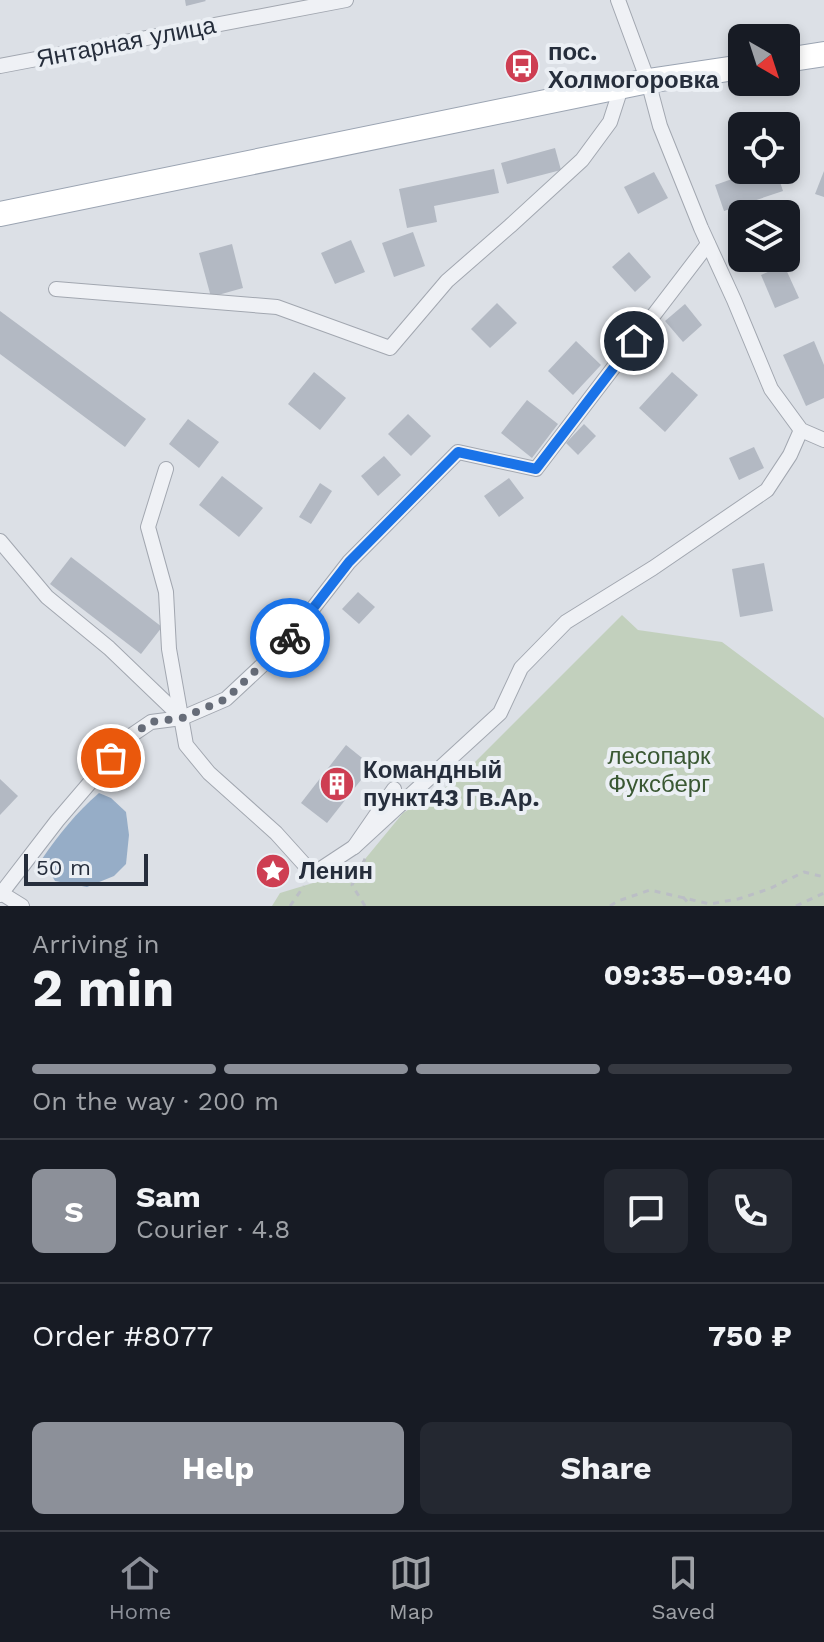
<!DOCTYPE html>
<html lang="en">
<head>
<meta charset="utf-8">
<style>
	:root { --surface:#171b24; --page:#242831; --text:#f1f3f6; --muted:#9ea1a6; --line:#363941; --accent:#8c9099 }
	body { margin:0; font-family:"Work Sans",sans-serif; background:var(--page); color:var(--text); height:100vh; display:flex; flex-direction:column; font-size:30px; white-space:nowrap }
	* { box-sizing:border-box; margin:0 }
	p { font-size:26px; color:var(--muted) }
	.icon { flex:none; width:44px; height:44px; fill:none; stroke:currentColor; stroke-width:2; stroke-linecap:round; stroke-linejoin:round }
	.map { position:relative; height:906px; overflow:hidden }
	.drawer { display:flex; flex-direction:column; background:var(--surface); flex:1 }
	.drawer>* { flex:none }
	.needle { width:52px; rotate:141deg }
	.tools { position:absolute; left:728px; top:24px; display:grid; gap:16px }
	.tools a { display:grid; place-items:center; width:72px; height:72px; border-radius:12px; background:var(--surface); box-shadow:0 4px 12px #0003; font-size:40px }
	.scale { position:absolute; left:24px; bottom:20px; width:124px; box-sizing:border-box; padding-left:8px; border:4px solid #262e3c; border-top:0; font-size:22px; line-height:28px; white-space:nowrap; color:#262e3c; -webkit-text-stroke:6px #ebeff4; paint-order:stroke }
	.pin { position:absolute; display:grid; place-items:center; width:68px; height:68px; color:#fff; margin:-34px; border:4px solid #fff; border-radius:50%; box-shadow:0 2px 8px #0007 }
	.courier { position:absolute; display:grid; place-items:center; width:80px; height:80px; margin:-40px; border:6px solid #1a73e8; border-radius:50%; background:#fff; color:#222; box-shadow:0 2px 10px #0007 }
	.overview em { font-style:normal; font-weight:700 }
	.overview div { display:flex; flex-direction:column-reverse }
	.overview { display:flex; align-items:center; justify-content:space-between; height:136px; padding:0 32px }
	h1 { font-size:52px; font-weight:700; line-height:60px }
	.bar { display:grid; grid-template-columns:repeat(4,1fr); gap:12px 8px; align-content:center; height:96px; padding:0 32px }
	.bar i { height:10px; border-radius:6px; background:var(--line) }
	.bar .on { background:var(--accent) }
	.bar p { grid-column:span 4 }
	.line { display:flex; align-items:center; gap:20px; padding:0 32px; border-top:2px solid var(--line) }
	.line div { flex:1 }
	.round { display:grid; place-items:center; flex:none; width:84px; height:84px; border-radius:12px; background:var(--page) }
	.action { display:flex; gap:16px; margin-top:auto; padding:16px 32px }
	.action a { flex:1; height:92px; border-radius:12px; background:var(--accent); color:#fff; font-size:32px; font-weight:700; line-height:92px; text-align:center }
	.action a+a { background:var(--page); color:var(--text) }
	.menu { display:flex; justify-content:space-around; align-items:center; height:112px; border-top:2px solid var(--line); background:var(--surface); font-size:22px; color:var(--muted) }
	.menu a { display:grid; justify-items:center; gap:4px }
	.menu .on { color:var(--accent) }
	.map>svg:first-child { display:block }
	.green { fill:#c2d0bd }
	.water { fill:#96adc7 }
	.building { fill:#b3b9c3 }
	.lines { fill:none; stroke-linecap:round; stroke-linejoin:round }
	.street-casing { stroke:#a2a7b0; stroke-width:16 }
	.primary-casing { stroke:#9ba4b2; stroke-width:26 }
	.path { stroke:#bbbec5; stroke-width:3; stroke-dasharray:6 6; stroke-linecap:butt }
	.street { stroke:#eff1f5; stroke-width:14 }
	.primary { stroke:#fff; stroke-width:24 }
	.done { stroke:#666c78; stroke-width:8; stroke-dasharray:0 14.4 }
	.route { stroke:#1a73e8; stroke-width:10 }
	.labels { text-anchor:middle; stroke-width:8; stroke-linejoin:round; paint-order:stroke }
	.street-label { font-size:24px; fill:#262e3c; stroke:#ebeff4 }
	.poi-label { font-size:24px; font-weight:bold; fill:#262e3c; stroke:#ebeff4; text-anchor:start }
	.park-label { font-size:24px; fill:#3a5833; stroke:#ebeff4 }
</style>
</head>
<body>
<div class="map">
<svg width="824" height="906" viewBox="0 0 824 906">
	<rect width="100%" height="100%" fill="#dce0e6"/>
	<path class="green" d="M622,615l16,15 84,12 102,76v188h-552l8,-13 76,-23 47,-57 54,-33z"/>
	<path class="water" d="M99,793l12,5 15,14 3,23 -3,29 -12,12 -27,11 -32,-6 -13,-22c17,-25 34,-46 57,-66z"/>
	<g class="building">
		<path d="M185,0h20l1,1 -20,5z"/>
		<path d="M555,148l6,22 -54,14 -6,-21z"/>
		<path d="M494,169l5,24 -65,13 3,16 -30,6 -8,-39z"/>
		<path d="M758,170h18l7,21 -59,20 -9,-26z"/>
		<path d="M824,171v26l-9,-3z"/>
		<path d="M654,172l14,26 -30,16 -14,-27z"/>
		<path d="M413,232l12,34 -31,11 -12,-34z"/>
		<path d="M351,240l14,32 -30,12 -14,-31z"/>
		<path d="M232,244l11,44 -32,9 -12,-44z"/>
		<path d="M629,252l22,25 -16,15 -23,-25z"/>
		<path d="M784,265l15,33 -24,10 -14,-33z"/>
		<path d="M497,303l20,20 -27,25 -19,-19z"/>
		<path d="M685,304l17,21 -19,17 -18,-21z"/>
		<path d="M0,311l146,108 -21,28 -125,-93z"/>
		<path d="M576,341l25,24 -28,30 -25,-24z"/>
		<path d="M814,341l10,24v33l-18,8 -23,-51z"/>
		<path d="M314,372l32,26 -26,32 -32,-26z"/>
		<path d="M672,372l26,23 -33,37 -26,-24z"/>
		<path d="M527,400l31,24 -26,34 -31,-25z"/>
		<path d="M408,414l23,22 -20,20 -23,-22z"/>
		<path d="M188,419l31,23 -20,26 -30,-24z"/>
		<path d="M584,424l12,12 -18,19 -12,-12z"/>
		<path d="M754,447l10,21 -25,12 -10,-22z"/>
		<path d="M384,456l17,19 -23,21 -17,-20z"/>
		<path d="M222,476l41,32 -24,29 -40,-32z"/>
		<path d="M509,478l15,20 -25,19 -15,-21z"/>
		<path d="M320,483l12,8 -21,33 -12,-7z"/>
		<path d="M71,557l91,70 -21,27 -91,-70z"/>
		<path d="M764,563l9,48 -33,6 -8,-48z"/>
		<path d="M358,592l17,15 -16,17 -17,-15z"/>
		<path d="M346,745l26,21 -45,57 -26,-20z"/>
		<path d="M0,779l18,17 -18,19z"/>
	</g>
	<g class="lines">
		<g class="street-casing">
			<g id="street">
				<path d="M618,0l30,81 12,45 41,102 33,72 37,89 30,41 23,10"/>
				<path d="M0,66l346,-66"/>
				<path d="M56,289l221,18 113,41 57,-67 63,-55 72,-66 28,-38 11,-34"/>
				<path d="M166,469l-18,58 18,65 3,57 17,96 23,28 67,60 37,41 41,-27 40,-58"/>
				<path d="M0,541l47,56 62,51 73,70"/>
				<path d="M354,847l146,-134 21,-45 45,-46 87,-54 114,-78 23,-35 11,-25"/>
				<path d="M1,893l21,13"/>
				<path d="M0,895l57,-74 72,-84 22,-15 31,-4 44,-19 60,-56 63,-81 109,-110 78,17 172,-225"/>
			</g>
		</g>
		<g class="primary-casing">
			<g id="primary">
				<path d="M786,60l38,-6"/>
				<path d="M0,214l648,-133 94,-14"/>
			</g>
		</g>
		<g class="path">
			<path d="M683,897l8,9"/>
			<path d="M290,906l14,-20"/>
			<path d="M365,906l-13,-21 14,-28"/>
			<path d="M610,906l8,-5 32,-11 60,14 28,-5 31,-10 35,-17 20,5"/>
			<path d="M796,906l28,-13"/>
		</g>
		<use href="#street" class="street"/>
		<use href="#primary" class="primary"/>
	</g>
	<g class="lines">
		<path class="done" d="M111,758l18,-21 22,-15 31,-4 44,-19 64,-61"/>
		<path class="route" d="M290,638l59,-76 109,-110 78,17 98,-128"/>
	</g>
	<defs>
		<g id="bus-disc" transform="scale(1.8)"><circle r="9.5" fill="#ce3e52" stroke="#ebeff4"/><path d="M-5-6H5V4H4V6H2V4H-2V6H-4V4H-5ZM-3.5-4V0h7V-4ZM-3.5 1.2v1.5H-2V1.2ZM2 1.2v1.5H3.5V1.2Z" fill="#fff"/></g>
		<g id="building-disc" transform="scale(1.8)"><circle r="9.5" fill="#ce3e52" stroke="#ebeff4"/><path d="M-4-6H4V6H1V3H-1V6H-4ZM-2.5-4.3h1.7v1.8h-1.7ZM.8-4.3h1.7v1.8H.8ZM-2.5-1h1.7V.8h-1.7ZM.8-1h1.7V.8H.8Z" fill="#fff"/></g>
		<g id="sight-disc" transform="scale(1.8)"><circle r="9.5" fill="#ce3e52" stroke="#ebeff4"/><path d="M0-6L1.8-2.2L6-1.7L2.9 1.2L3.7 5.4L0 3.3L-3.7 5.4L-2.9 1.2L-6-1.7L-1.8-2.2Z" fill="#fff"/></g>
	</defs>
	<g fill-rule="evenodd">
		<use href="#bus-disc" x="522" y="66"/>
		<use href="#building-disc" x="337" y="784"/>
		<use href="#sight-disc" x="273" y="871"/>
	</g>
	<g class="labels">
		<g class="street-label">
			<text transform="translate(126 42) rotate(-11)" y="8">Янтарная улица</text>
		</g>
		<g class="poi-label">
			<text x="548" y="60">пос.<tspan x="548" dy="28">Холмогоровка</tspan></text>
			<text x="363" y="778">Командный<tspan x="363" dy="28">пункт43 Гв.Ар.</tspan></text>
			<text x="299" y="879">Ленин</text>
		</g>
		<g class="park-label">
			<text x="659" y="764">лесопарк<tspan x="659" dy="28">Фуксберг</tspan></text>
		</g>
	</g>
</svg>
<div class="tools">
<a><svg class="needle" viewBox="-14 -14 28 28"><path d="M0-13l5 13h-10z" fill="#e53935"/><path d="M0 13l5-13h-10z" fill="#9ea1a6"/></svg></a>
<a><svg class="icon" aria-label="locate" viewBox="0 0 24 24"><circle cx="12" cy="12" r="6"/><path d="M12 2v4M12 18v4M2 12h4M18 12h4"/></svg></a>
<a><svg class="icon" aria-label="layers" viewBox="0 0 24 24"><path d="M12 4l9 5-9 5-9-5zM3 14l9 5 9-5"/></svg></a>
</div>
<div class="scale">50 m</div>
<div class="pin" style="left:111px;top:758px;background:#ea580c"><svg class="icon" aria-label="bag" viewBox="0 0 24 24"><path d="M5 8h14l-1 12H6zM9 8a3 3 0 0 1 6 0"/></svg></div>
<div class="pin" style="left:634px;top:341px;background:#1f2937"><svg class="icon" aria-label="home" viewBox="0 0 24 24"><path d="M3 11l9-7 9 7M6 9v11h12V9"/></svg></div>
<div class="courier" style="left:290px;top:638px"><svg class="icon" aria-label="bike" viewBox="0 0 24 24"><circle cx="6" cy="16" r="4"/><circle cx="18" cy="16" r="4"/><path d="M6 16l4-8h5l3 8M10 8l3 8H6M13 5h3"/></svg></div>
</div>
<section class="drawer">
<div class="overview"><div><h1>2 min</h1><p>Arriving in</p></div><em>09:35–09:40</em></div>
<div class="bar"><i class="on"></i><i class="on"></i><i class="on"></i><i></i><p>On the way · 200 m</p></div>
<div class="line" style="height:144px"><b class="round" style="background:var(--accent);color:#fff">S</b><div><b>Sam</b><p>Courier · 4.8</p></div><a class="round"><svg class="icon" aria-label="chat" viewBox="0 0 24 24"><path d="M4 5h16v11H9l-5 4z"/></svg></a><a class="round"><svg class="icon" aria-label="phone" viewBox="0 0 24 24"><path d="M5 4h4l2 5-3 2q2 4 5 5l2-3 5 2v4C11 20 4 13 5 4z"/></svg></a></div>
<div class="line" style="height:104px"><div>Order #8077</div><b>750 ₽</b></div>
<div class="action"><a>Help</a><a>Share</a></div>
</section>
<nav class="menu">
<a class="on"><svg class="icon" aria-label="home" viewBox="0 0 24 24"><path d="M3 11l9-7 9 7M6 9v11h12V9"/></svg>Home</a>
<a><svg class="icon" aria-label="map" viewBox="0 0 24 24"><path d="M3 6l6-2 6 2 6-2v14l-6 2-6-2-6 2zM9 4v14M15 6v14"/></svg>Map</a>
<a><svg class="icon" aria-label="saved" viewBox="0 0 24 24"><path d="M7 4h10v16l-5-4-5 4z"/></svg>Saved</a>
</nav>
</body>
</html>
